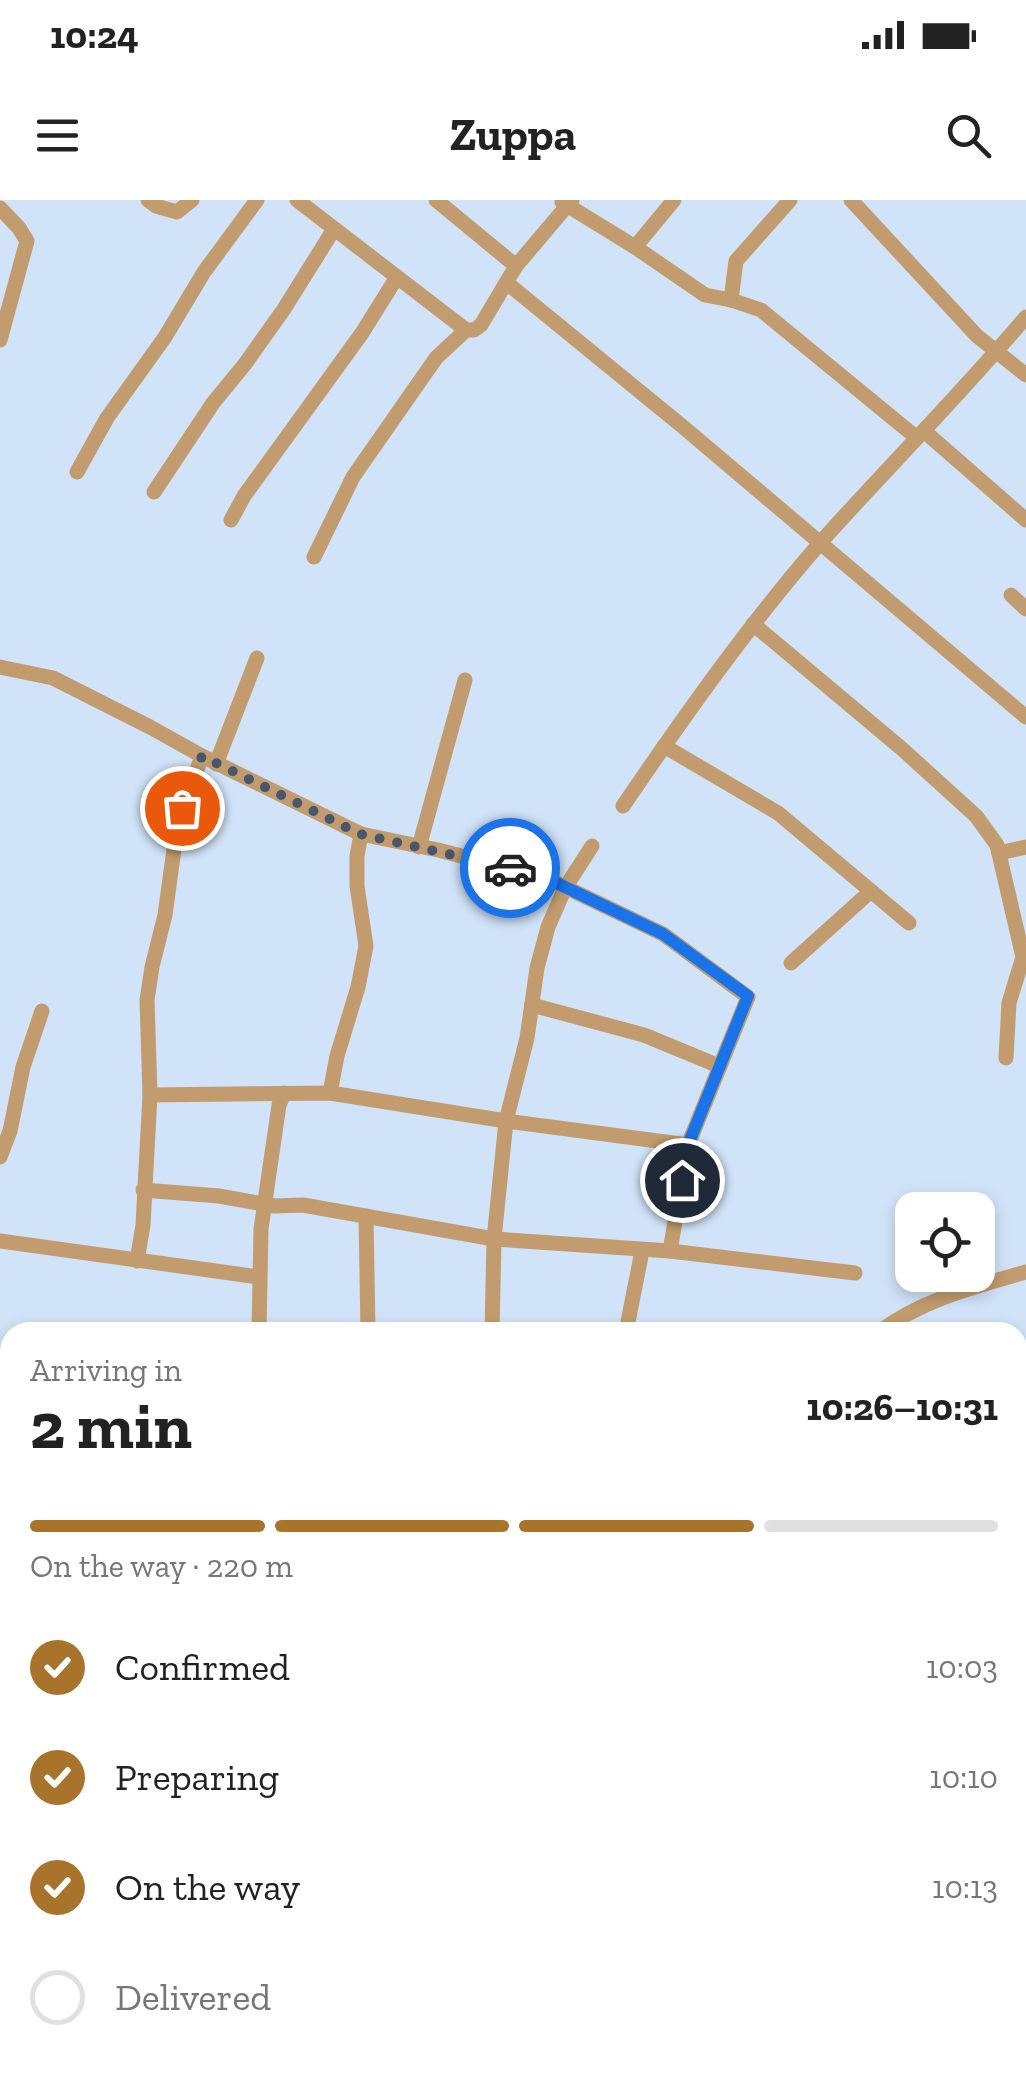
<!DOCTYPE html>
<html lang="en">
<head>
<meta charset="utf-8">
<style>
	:root { --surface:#fff; --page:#f2f2f2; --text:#222; --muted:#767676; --line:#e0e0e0; --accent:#a8742c }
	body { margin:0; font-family:"Zilla Slab",serif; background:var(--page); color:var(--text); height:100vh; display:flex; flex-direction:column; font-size:38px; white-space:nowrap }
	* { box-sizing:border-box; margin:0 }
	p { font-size:32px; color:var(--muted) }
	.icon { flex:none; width:55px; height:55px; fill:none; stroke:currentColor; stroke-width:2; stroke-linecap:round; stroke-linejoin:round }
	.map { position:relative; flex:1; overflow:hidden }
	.details { position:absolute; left:0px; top:1122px; width:1028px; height:752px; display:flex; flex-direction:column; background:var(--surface); border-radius:30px 30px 0 0; box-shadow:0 5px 15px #0003 }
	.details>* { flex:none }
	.tools { position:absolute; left:895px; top:992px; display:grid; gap:20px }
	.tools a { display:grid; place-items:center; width:100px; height:100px; border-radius:20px; background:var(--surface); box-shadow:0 5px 15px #0003; font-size:50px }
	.pin { position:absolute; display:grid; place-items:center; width:85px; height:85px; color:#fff; margin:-42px; border:5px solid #fff; border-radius:50%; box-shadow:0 2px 10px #0007 }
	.courier { position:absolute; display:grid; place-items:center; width:100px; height:100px; margin:-50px; border:8px solid #1a73e8; border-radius:50%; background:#fff; color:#222; box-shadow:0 2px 12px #0007 }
	.overview em { font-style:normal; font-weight:700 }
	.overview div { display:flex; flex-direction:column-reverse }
	.overview { display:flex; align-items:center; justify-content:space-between; height:170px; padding:0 30px }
	h1 { font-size:65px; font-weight:700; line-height:75px }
	.bar { display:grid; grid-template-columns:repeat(4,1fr); gap:15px 10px; align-content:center; height:120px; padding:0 30px }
	.bar i { height:12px; border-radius:8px; background:var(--line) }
	.bar .current { background:var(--accent) }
	.bar p { grid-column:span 4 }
	ol { padding:0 30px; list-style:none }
	li { display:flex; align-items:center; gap:30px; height:110px }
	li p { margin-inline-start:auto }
	li .icon { padding:10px; border-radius:50%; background:var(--accent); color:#fff; stroke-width:4 }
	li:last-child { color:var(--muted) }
	li i { width:55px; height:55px; border:5px solid var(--line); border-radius:50% }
	.status { display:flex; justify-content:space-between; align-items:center; height:70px; padding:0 50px; background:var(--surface); direction:ltr }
	.status svg { height:28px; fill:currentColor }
	header { display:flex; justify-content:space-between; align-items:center; height:130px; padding:0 30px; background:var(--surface); font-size:45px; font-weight:700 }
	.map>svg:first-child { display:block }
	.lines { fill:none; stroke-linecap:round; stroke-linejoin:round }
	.minor { stroke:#c29c6e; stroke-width:15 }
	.done { stroke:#49576a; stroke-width:10; stroke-dasharray:0 18 }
	.route { stroke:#1a73e8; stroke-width:12 }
</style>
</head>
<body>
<div class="status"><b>10:24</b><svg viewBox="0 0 49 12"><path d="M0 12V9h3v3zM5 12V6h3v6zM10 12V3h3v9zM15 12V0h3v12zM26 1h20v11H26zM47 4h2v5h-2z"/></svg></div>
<header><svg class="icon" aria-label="menu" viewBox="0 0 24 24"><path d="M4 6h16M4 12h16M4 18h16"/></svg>Zuppa<svg class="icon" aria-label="search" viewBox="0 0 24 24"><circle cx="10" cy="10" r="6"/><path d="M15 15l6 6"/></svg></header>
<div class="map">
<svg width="1026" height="1874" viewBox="0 0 1026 1874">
	<rect width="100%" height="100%" fill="#d0e3f8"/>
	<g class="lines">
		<g class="minor">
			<path d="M148,0l8,6 21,6 15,-12"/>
			<path d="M297,0l169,130"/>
			<path d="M436,0l80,66"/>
			<path d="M851,0l126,136 49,39"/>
			<path d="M562,2l73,45 70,48 26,5 30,10 156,128"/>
			<path d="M0,8l19,20 8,13 -27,99"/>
			<path d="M635,47l39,-47"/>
			<path d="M507,83l175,143 344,291"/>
			<path d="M731,100l5,-39 54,-61"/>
			<path d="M924,231l102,89"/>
			<path d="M77,272l30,-54 58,-81 39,-65 53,-72"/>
			<path d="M154,292l59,-89 32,-39 39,-55 50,-80"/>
			<path d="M231,320l13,-24 118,-163 35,-56"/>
			<path d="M314,357l39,-80 23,-33 60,-86 30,-28h8l7,-5 35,-59 56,-66"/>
			<path d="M1011,395l15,14"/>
			<path d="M753,424l148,124 75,68 21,29 26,112 -14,46 -3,55"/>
			<path d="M0,467l53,11 97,49 52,29 159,78 77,16 106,27 119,57 85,63 -60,148 -18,106"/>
			<path d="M664,546l114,67 131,110"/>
			<path d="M216,564l41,-106"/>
			<path d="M623,606c62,-91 125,-180 197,-263 68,-76 140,-148 206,-226"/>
			<path d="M419,647l46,-167"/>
			<path d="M999,653l27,-6"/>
			<path d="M791,763l80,-72"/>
			<path d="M532,805l112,30 75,31"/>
			<path d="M330,893l7,-37 21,-69 8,-41 -9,-60v-30l4,-22"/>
			<path d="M150,895l180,-2 176,28 182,24"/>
			<path d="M0,957l10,-26 13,-64 19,-56"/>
			<path d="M143,990l76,6 56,10 28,-1 191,34 176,12 185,22"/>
			<path d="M366,1016l2,116"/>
			<path d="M0,1041l259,36"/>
			<path d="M137,1061l6,-36 7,-130 -3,-95 5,-33 13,-52 10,-73 8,-34 19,-52"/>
			<path d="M259,1132l2,-103 18,-124 5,-12"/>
			<path d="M492,1132l2,-93 12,-118 21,-83 10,-70 11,-41 17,-39 27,-42"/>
			<path d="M626,1132l16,-81"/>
			<path d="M879,1132c44,-33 95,-45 147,-60"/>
			<path d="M1018,1171l8,-1"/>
			<path d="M0,1457h10"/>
			<path d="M0,1574h10"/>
			<path d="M0,1726h10"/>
			<path d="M0,1858h10"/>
			<path d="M147,1865v9"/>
			<path d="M370,1865v9"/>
			<path d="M498,1865v9"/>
			<path d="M546,1865l85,9"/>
		</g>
	</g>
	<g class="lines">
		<path class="done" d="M182,608l20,-52 158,78 150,34"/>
		<path class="route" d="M510,668l34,9 119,57 85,62 -60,149 -6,35"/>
	</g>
</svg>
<div class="tools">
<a><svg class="icon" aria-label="locate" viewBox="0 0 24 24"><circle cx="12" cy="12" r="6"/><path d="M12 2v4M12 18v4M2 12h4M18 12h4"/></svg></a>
</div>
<div class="pin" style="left:182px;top:608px;background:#ea580c"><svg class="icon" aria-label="bag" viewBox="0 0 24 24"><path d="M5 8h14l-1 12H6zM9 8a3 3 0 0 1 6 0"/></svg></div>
<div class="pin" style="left:682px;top:980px;background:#1f2937"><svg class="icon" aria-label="home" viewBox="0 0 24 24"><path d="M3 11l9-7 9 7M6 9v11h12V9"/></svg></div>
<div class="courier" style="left:510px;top:668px"><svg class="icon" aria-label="car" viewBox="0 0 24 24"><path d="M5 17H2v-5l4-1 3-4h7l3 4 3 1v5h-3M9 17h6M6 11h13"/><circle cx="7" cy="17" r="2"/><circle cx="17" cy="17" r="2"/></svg></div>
<section class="details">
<div class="overview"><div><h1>2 min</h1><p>Arriving in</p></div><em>10:26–10:31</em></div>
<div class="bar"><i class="current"></i><i class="current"></i><i class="current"></i><i></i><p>On the way · 220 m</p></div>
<ol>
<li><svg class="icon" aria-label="check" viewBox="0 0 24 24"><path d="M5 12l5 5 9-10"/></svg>Confirmed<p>10:03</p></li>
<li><svg class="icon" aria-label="check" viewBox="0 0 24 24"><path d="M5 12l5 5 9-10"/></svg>Preparing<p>10:10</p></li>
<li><svg class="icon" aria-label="check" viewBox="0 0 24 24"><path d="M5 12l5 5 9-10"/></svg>On the way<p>10:13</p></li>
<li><i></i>Delivered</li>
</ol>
</section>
</div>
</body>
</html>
